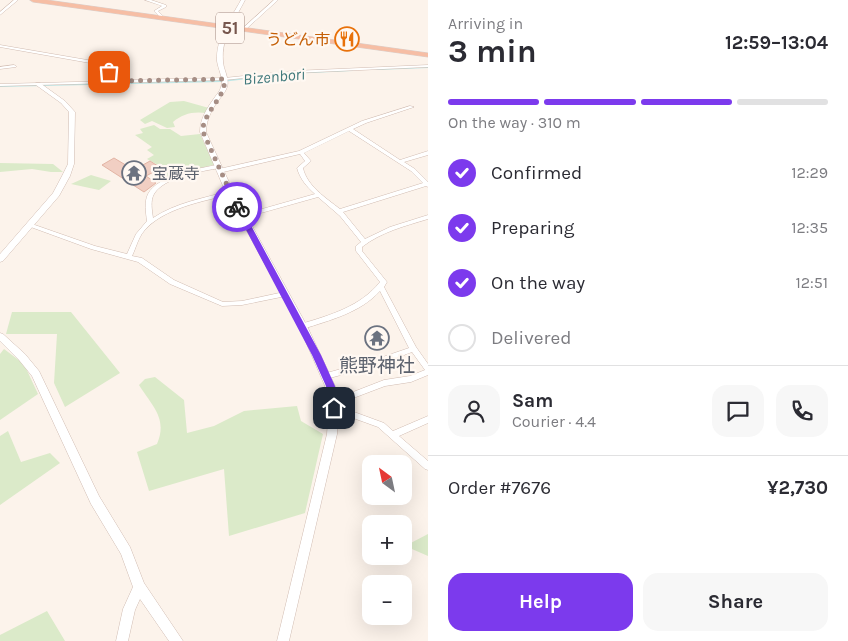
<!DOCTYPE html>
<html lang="en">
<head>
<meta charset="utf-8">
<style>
	:root { --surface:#fff; --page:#f7f7f7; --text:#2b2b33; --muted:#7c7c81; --line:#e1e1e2; --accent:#7c3aed }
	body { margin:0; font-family:Karla,"Noto Sans JP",sans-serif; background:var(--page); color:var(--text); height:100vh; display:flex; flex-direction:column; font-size:19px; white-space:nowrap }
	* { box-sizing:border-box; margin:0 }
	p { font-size:16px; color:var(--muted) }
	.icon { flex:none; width:28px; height:28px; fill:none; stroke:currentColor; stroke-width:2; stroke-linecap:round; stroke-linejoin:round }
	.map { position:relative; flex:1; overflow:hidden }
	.sheet { display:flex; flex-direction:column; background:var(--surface); width:420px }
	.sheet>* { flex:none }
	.needle { width:32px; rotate:327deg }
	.tools { position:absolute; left:362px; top:455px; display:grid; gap:10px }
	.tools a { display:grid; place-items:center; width:50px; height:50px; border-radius:10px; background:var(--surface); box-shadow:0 5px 20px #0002; font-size:25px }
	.pin { position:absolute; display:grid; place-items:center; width:42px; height:42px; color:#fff; margin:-21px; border-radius:10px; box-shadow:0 2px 8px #0006 }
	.courier { position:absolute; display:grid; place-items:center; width:50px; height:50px; margin:-25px; border:4px solid #7c3aed; border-radius:50%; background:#fff; color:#222; box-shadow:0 1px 6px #0007 }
	.head em { font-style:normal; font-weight:700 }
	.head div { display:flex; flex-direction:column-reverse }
	.head { display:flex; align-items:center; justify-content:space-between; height:85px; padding:0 20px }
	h1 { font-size:32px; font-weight:700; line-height:38px }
	.bar { display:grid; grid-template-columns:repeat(4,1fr); gap:8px 5px; align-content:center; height:60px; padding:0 20px }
	.bar i { height:6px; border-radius:4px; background:var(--line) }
	.bar .on { background:var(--accent) }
	.bar p { grid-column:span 4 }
	.line { display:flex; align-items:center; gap:12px; padding:0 20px; border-top:1px solid var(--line) }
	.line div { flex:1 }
	.round { display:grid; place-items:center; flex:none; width:52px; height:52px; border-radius:15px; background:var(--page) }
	ol { padding:0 20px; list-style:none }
	li { display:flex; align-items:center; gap:15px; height:55px }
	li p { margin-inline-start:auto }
	li .icon { padding:5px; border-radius:50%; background:var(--accent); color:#fff; stroke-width:4 }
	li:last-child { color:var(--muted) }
	li i { width:28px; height:28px; border:2px solid var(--line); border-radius:50% }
	.cta { display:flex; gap:10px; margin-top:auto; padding:10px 20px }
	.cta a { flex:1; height:58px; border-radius:15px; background:var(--accent); color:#fff; font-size:20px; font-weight:700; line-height:58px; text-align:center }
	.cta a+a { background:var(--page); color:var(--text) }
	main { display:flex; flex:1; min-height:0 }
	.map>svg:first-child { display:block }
	.green { fill:#dbeac9 }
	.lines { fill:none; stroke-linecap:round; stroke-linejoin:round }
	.canal { fill:#bfe6e6; fill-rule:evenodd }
	.building { fill:#f1cfc3; stroke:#e3b4a4 }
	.minor-casing { stroke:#d1bcb2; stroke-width:1 }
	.tertiary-casing { stroke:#d1bcb2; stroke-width:1 }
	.trunk-casing { stroke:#d9d0cd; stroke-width:1 }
	.minor { fill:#fff; fill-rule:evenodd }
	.tertiary { fill:#fff; fill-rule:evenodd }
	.trunk { fill:#f6bea5; fill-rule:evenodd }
	.route { fill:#7c3aed }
	.done { stroke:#a68e85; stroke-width:5; stroke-dasharray:0 9 }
	.labels { text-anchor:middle; stroke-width:4.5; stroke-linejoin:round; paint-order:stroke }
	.far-food-label { font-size:16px; fill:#c56008; stroke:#fff8f2; text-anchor:end }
	.far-water-label { font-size:16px; font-style:italic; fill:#41797c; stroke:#fff8f2 }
	.far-worship-label { font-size:16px; fill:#5b616d; stroke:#fff8f2; text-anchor:start }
	.shield { fill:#fff8f2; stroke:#a0877f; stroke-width:1 }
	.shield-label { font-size:18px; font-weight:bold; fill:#77574e }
	.worship-label { font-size:19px; fill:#5b616d; stroke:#fff8f2 }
</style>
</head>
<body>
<main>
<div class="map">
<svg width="428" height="641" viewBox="0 0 428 641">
	<rect width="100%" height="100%" fill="#fcf3eb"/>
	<g class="green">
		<path d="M184,101l25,7 -3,5c-13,-2 -24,1 -33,9l2,5 -8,1 -15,-7 -7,3 -5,-4 30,-18z"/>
		<path d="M154,125l6,4h10l11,7 19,-2 14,31 -20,4 -32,14 -10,-7 11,-8 -16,-9 7,-4 -7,-5 5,-3 -17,-12 8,-2 -3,-4z"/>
		<path d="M0,163l53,1 10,8h-12l-19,-3 -32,3z"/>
		<path d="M91,175l20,6 -12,9 -28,-6z"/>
		<path d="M12,312h59l49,61 -55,34 -11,-24 3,-49h-51z"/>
		<path d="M4,349l20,15 14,30 -38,26v-66z"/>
		<path d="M155,377l29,23 3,33 27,-7 30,-15 53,-5 4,15 22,13 -18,79 -76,23 -5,-67 -75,22 -12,-39 20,-8c11,-26 -5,-38 -18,-59l6,-6z"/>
		<path d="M8,431l13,31 29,-9 10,10 -60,42v-69z"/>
		<path d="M428,534v22l-23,-10z"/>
		<path d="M47,611l18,30h-65v-6z"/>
	</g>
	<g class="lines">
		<g class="canal">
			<path d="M428,66v2l-51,2 -2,-1 2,-1z"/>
			<path d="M351,69h2v2l-62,3 -69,8 -222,5v-2l222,-5 69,-8z"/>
		</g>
	</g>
	<path class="building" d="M114,158l20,12 16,-9 11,7 -15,8 10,7 -12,9 -42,-27z"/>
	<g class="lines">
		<g class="minor-casing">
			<g id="minor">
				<path d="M14,0h4l-18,15v-3z"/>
				<path d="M145,0h6l15,5v2l-8,4 6,6v2h-2l-8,-8 8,-5z"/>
				<path d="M274,0h4l-34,31h-2v-2z"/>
				<path d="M0,45l93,16 10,4 15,15 106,-2 69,-7 135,-6v2l-135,6 -69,7 -224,6v-2l113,-3 -14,-14 -9,-4 -90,-16z"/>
				<path d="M14,65l2,1v1l-16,2v-2z"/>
				<path d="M410,106l4,1 -48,16 -13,6 47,31 28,-9v4l-24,7 11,7 13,13v5l-2,-1 -83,26 22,27 25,-12 38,-12v4c-23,7 -47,13 -66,28v4l25,31 -3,5 32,60 12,17v11l-17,7 -26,4 -50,19 49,18 9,8 35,-15v7l-29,13 29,25v9l-3,-1 -47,-42 -47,-17 -1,-2 2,-2 -3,-3 1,-2 54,-21 26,-4 15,-6 -13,-18 -34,13 -52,14 -3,-1 -1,-2 1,-2 54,-15 32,-11 -29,-57c-20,22 -50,29 -77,38l-2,-1 -1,-2 1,-2c29,-9 59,-17 79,-42l-24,-31v-5l5,-4 -21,-26 -22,-19 -75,21 -3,-2 1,-1 74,-21c-8,-7 -15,-15 -18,-26l8,-7 -5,-7 -81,19 -3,-2 3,-2 80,-18 63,-30zM349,131l62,40 12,12 -83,26c-14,-11 -33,-23 -37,-41l8,-7 -7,-8z"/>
				<path d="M218,165l2,1v2c-18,3 -56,9 -66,26 -4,7 -2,16 -1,24 22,-15 51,-20 77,-27l3,2 -1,1c-28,7 -69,14 -88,37 -6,7 -8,17 -12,25l10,2 32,22 49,22 19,-1 42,-9 3,2 -1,2 -44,9 -20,1 -52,-22 -32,-22 -47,-13 -63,-23 -1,-1 1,-1h4l63,22 32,8 9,-20 11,-13c-1,-8 -3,-19 1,-27 10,-19 51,-26 70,-29z"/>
			</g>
		</g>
		<g class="tertiary-casing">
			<g id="tertiary">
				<path d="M241,0h4c-10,20 -24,37 -22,61 0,8 7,18 4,26 -1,4 -4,7 -6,10 -8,10 -15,22 -15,35l28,61 73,133 28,60 4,22 -2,26 -48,207h-12l50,-207 2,-26 -4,-22 -26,-60 -73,-133 -26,-61c0,-13 7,-24 15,-35 2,-3 5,-6 6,-10 3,-8 -3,-18 -4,-26 -1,-24 13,-41 24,-61z"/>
				<path d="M36,83h4l25,18 10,11 -1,52 -4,12 -11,20 -56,65 -3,1v-8l53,-61 9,-17 6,-12 1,-52 -8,-9 -25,-18z"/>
				<path d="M0,333l3,1 22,20 14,17 60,125 31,51 14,36 39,58h-14l-29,-42 -5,11 -7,31h-12l7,-32 10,-22 -12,-33 -30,-50 -59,-128 -13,-16 -19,-19z"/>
			</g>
		</g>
		<g class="trunk-casing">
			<path id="trunk" d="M30,0h17l381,53v4l-395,-55z"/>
		</g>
		<use href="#minor" class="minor"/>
		<use href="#tertiary" class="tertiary"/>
		<use href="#trunk" class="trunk"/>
	</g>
	<path class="route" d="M235,205l6,2 80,148 14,31 3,22 -1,2 -3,2 -5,-4 -3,-22 -14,-31 -78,-148z"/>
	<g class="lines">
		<path class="done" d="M109,72l7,9 108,-2c4,16 -23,35 -21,53l34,75"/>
	</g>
	<defs>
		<g id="restaurant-ring" transform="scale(1.25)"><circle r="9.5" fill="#fff8f2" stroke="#e8710a" stroke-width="1.5"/><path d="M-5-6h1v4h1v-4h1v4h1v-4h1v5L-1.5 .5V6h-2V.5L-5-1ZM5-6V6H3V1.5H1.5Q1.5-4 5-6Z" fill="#e8710a"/></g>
		<g id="temple-ring" transform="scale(1.25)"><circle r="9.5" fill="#fff8f2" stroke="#6b7280" stroke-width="1.5"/><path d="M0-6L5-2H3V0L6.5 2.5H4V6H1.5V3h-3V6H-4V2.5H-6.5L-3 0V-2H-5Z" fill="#6b7280"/></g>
	</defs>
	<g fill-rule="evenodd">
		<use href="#restaurant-ring" x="347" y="39"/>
		<use href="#temple-ring" x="134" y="173"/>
		<use href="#temple-ring" x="377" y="338"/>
	</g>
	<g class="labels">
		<g class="far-food-label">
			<text x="330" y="45">うどん市</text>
		</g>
		<g class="far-water-label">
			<text transform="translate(274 76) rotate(-5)" y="6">Bizenbori</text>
		</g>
		<g class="far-worship-label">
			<text x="152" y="179">宝蔵寺</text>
		</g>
		<rect class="shield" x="216" y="12.5" width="28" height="31" rx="4"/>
		<g class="shield-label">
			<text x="230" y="34">51</text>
		</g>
		<g class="worship-label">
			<text x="377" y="372">熊野神社</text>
		</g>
	</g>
</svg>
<div class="tools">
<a><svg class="needle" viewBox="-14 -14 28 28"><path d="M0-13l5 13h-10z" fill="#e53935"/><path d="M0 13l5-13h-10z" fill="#7c7c81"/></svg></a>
<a>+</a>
<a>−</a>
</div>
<div class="pin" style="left:109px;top:72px;background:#ea580c"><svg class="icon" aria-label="bag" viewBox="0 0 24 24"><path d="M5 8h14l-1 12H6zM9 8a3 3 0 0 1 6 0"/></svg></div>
<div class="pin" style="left:334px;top:408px;background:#1f2937"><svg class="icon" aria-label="home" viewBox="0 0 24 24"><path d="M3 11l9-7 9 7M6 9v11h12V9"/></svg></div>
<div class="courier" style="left:237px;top:207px"><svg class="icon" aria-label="bike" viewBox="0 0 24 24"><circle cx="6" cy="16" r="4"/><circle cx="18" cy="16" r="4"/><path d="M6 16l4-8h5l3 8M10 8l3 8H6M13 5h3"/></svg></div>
</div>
<section class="sheet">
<div class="head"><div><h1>3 min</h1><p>Arriving in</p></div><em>12:59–13:04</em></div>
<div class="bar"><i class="on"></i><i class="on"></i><i class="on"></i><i></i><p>On the way · 310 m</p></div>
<ol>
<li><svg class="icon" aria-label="check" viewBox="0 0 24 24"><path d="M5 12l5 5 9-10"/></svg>Confirmed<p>12:29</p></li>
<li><svg class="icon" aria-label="check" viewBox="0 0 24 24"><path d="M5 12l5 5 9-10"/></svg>Preparing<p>12:35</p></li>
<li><svg class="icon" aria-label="check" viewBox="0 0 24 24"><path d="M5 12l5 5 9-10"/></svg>On the way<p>12:51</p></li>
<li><i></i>Delivered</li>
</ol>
<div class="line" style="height:90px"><a class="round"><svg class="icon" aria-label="person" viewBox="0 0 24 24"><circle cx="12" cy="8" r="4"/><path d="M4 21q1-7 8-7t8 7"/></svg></a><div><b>Sam</b><p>Courier · 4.4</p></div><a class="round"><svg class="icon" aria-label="chat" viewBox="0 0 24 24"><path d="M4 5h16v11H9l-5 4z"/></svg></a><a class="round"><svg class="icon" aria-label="phone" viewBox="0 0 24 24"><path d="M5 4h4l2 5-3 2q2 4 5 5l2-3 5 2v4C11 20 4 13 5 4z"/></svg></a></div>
<div class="line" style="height:65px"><div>Order #7676</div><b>¥2,730</b></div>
<div class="cta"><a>Help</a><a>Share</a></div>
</section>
</main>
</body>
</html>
